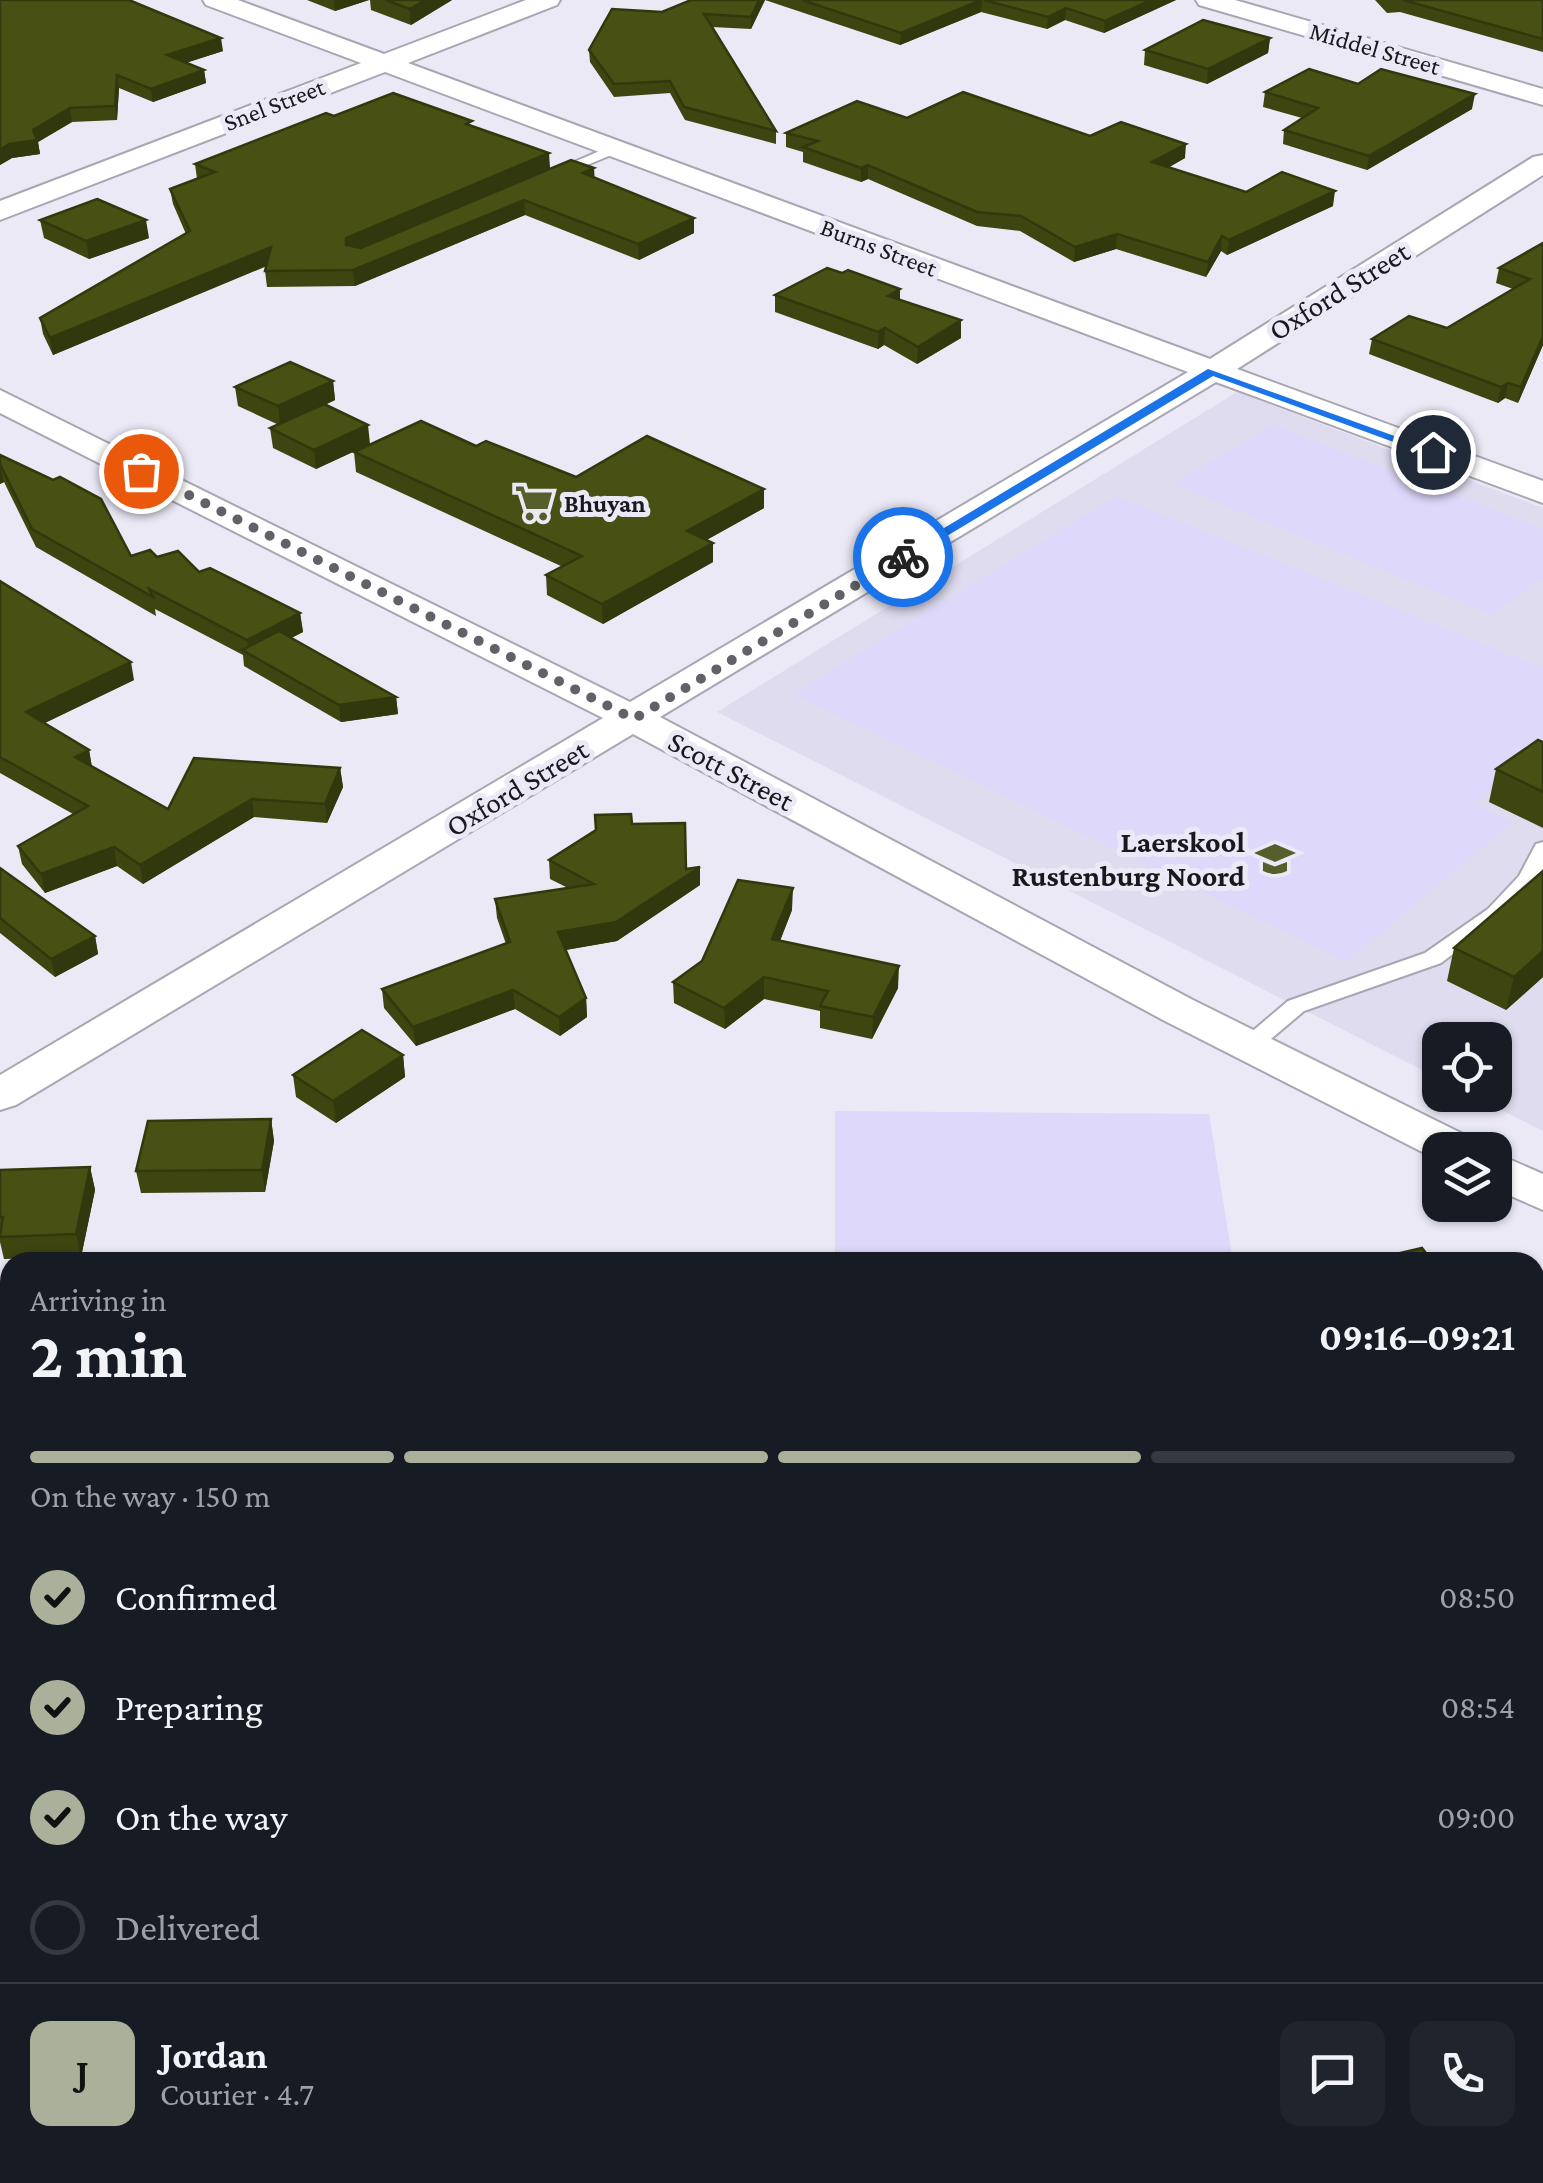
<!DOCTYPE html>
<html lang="en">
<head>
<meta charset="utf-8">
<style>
	:root { --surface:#171b24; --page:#20242c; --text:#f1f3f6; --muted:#9ea1a6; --line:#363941; --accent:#abb09b }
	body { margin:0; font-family:"Crimson Pro",serif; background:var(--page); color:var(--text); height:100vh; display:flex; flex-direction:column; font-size:38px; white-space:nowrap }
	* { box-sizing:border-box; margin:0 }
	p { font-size:32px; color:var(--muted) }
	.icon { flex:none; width:55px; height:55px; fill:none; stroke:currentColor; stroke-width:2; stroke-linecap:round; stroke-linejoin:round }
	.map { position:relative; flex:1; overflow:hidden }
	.drawer { position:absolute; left:0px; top:1252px; width:1545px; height:932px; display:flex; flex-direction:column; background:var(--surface); border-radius:30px 30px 0 0; box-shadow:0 2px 8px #0004 }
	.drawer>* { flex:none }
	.fabs { position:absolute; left:1422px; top:1022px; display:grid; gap:20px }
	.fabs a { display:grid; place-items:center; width:90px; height:90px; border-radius:20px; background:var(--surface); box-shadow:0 2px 8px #0004; font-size:50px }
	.pin { position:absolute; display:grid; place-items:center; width:85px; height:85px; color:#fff; margin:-42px; border:5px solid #fff; border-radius:50%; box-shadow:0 2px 10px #0007 }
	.courier { position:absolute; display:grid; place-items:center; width:100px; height:100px; margin:-50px; border:8px solid #1a73e8; border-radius:50%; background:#fff; color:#222; box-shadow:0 2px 12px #0007 }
	.overview em { font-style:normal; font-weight:700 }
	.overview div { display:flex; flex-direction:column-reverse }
	.overview { display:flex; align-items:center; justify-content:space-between; height:170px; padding:0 30px }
	h1 { font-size:65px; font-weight:700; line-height:75px }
	.bar { display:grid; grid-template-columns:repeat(4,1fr); gap:15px 10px; align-content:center; height:120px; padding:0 30px }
	.bar i { height:12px; border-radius:8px; background:var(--line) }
	.bar .selected { background:var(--accent) }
	.bar p { grid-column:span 4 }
	.line { display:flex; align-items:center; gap:25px; padding:0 30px; border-top:2px solid var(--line) }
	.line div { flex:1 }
	.round { display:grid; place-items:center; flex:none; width:105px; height:105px; border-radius:20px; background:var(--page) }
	ol { padding:0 30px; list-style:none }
	li { display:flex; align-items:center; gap:30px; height:110px }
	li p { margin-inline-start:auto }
	li .icon { padding:10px; border-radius:50%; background:var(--accent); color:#111; stroke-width:4 }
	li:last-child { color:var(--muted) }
	li i { width:55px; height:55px; border:5px solid var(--line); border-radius:50% }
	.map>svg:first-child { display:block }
	.built { fill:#dfdcf0 }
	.green { fill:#ded8fa }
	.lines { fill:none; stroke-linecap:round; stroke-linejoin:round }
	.service-casing { stroke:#a8a6b2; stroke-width:4 }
	.minor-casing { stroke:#a8a6b2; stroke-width:4 }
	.service { fill:#fff; fill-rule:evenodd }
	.minor { fill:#fff; fill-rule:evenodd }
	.wall { fill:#3e4510 }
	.shaded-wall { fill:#32380d }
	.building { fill:#485013; stroke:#32380d; stroke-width:2.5 }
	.route { fill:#1a73e8 }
	.done { stroke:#626168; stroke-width:10; stroke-dasharray:0 18 }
	.labels { text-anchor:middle; stroke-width:10; stroke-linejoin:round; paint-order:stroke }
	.far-street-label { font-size:25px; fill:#19181c; stroke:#ebe9f6 }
	.far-poi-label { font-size:25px; font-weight:bold; fill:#19181c; stroke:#ebe9f6; text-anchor:start }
	.street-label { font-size:30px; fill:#19181c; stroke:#ebe9f6 }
	.poi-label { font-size:30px; font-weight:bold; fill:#19181c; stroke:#ebe9f6; text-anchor:end }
</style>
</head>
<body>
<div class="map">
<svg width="1543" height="2183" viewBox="0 0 1543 2183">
	<rect width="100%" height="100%" fill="#ebe9f6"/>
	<path class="built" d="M1237,392l306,116v623l-72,-36h24v-55h-55v39l-723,-367z"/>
	<g class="green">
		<path d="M1273,425l270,104v49l-51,37 -319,-131z"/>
		<path d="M1116,496l427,172v80l-69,56 39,18 -166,140 -554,-268z"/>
		<path d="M835,1111l374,3 24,148h-398z"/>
	</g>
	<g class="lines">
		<g class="service-casing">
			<g id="service">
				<path d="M616,144l7,4 -2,3 -63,26 -12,-3z"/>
				<path d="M1543,842v27l-8,14 -33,34 -61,46 -137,48 -46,39h-16l-3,-5 3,-5 46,-39 137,-48 63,-44 31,-33 17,-32z"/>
			</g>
		</g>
		<g class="minor-casing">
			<g id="minor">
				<path d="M203,0h35l146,54 142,-54h34l-3,5 -149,58 802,296 323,-202 10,-2v20l-306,194 306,112v22l-327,-121 -556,335 533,283 280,139 7,11h-40v11l-277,-141 -530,-286 -617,371 -16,5v-35l603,-357 -603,-305v-23l630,312 558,-330 -803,-300 -385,148v-19l361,-138 -155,-58z"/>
				<path d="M1196,0h39l308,89v16l-344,-100z"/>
				<path d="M1495,1153l48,21v36l-48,-21z"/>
				<path d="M0,1455l10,3v45l-10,-3z"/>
				<path d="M1543,2138v45h-43l4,-8h31v-34z"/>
				<path d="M800,2175h72l4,8h-72z"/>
			</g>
		</g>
		<use href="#service" class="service"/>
		<use href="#minor" class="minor"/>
	</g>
	<g class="wall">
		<path d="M0,0l223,51 -37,12 18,7 2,13 -53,19 -34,-14 -2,32 -45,2 -34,20 2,12 -28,4 -12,7z"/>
		<path d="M307,0h62l-34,11z"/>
		<path d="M370,0h82l-41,25 -40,-15z"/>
		<path d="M765,0l-14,29 -39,-2 64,104v13l-91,-24 -15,-27 -56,4 -24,-35 -1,-12 73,-38z"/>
		<path d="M765,0h411l-72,33 -39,-13 -18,9 -66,-17 -81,33z"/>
		<path d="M1375,0h168v52l-143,-40 -13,1z"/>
		<path d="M1270,38l-2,15 -61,31 -63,-19 1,-15z"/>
		<path d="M1265,92l207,17 -105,61 -84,-26 1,-14 18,-12 -39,-11z"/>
		<path d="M334,116l139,11 77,41 -143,60 187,-51 100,56 -55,27 -114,-45 -170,71 -88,1 -2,-16 2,-5 -214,89 -10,-21 -3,-16 146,-84 -13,-30 -3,-15 27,-10 -2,-15z"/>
		<path d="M907,118l183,18 95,22 -17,10 78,24 87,14 -106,49 -6,-4 -15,26 -90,-28 -42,13 -54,-31 -43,-5 -109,-47 -7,3 -58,-20v-10l-17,-5v-14z"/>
		<path d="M40,220l109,18 -60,21 -45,-21z"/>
		<path d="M1543,243v102l-25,58 -13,-5 -7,5 -129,-49 3,-15 75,-11 66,-39 -17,-6 3,-15z"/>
		<path d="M775,295l125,5 61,38 -44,26 -33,-19 -6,4 -103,-37z"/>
		<path d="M333,381l2,19 -10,5 45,39 -54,25 -43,-21 -3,-20 9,-3 -41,-19 -3,-19z"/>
		<path d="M476,446l100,31 188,12v19l-58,32 7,3v19l-110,62 -56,-29 -1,-20 17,-8 -207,-95 -2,-20z"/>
		<path d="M0,455l131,101 26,1 42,15 101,41 3,19 -12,6 105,59 2,17 -57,8 -97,-56 -1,-11 -88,-46 1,7 -120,-69 -32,-65 -4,2z"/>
		<path d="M0,581l134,99 -89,43 44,27 3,17 76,42 172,-41 3,19 -16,36 -73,-6 -111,67 -26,-18 -72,27 -23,-29 -4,-18 55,-32 -73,-41z"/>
		<path d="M1543,742v86l-54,-26 7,-33z"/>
		<path d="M632,824l54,45 14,16 -83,56 -51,9 20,48 1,19 -27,19 -45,-27 -99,37 -32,-38 -2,-19 124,-45 -9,-26 -2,-19 73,-11 -18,-9 -1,-19z"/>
		<path d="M0,868l95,68 3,18 -43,23 -55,-44z"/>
		<path d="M1543,871v106l-37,33 -59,-29 7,-33z"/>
		<path d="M792,910l-12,31 118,47 -26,51 -52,-11v-17l-56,-12 -39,30 -51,-26 -1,-21 29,-21z"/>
		<path d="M403,1055l2,22 -69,46 -40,-26 -3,-22z"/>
		<path d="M271,1119l3,22 -9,51 -124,1 -5,-22z"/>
		<path d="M90,1167l5,23 -14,67 -77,2 -4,-17v-72z"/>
		<path d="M1535,1310l8,2v69l-8,-2z"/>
		<path d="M1543,1463v102l-8,-2v-93z"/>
		<path d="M1535,1617l8,2v75l-8,-2z"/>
		<path d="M0,1795l10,10v72l-10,-11z"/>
		<path d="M410,2175h178v1l-7,7h-163z"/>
		<path d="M1131,2175h169l-6,8h-153z"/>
	</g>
	<g class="shaded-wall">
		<path d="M334,0h35l-34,11z"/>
		<path d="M425,0h27l-41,25 -1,-16z"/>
		<path d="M759,0h6l-14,29v-12z"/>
		<path d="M982,0l-1,12 -81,33 1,-12z"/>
		<path d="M1151,0h25l-72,33 1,-12z"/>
		<path d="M1066,8l-1,12 -18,9 1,-12z"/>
		<path d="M221,38l2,13 -54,17 -2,-13z"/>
		<path d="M1270,38l-2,15 -61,31 1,-15z"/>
		<path d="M204,70l2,13 -53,19 -2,-13z"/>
		<path d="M117,75l2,13 -2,32 -2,-14z"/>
		<path d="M1475,94l-3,15 -105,61 2,-14z"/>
		<path d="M70,108l2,14 -34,20 2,12 -28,4 -12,7v-15z"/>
		<path d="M1186,144l-1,14 -35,19 2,-15z"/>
		<path d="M549,153l1,15 -202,86 -2,-16z"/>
		<path d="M868,165v14l-7,3v-14z"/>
		<path d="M594,168l1,16 -12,-11z"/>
		<path d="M1335,191l-2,15 -106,49 2,-15z"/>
		<path d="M524,200l1,15 -170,71 -2,-16z"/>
		<path d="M694,218v15l-55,27 -1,-16z"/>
		<path d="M146,220l3,18 -60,21 -3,-18z"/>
		<path d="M1117,234l-1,15 -42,13 1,-15z"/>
		<path d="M1222,236l-1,15 -15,26 2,-15z"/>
		<path d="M271,247l2,16 -220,92 -3,-17z"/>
		<path d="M900,289v17l-12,-10z"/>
		<path d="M961,320v18l-44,26 1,-17z"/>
		<path d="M885,328l-1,17 -6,4v-17z"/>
		<path d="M1543,336v9l-25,58 3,-16z"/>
		<path d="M333,381l2,19 -55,25 -2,-19z"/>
		<path d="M1508,383l-3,15 -7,5 3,-16z"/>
		<path d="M368,425l2,19 -54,25 -2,-19z"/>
		<path d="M0,464l4,18 -4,2z"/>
		<path d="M764,489v19l-77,43v-20z"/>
		<path d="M713,543v19l-110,62 -1,-20z"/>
		<path d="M300,613l3,19 -49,25 -5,-3 -2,-14z"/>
		<path d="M131,662l3,18 -104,50 -4,-18z"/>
		<path d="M396,697l2,17 -57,8 -2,-17z"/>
		<path d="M89,750l3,18 -17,-11z"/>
		<path d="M340,768l3,19 -16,36 -2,-19z"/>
		<path d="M252,799l2,18 -111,67 -3,-19z"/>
		<path d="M114,847l3,19 -72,27 -4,-19z"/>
		<path d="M700,867v18l-83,56 -58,10 -1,-19z"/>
		<path d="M793,888l-1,22 -20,51v-22z"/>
		<path d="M95,936l3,18 -43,23 -4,-18z"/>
		<path d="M1543,951v26l-37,33 8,-33z"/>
		<path d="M899,966l-1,22 -26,51 1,-22z"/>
		<path d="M764,977v22l-39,30 -1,-21z"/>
		<path d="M513,990l2,19 -99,37 -3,-19z"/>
		<path d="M586,998l1,19 -27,19 -1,-19z"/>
		<path d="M403,1055l2,22 -69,46 -3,-22z"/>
		<path d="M271,1119l3,22 -9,51 -3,-22z"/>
		<path d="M90,1167l5,23 -14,67 -5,-23z"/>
		<path d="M566,2175h22v1l-7,7h-17v-6z"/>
		<path d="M1286,2175h14l-6,8h-15z"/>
	</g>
	<g class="building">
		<path d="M0,0h129l92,38 -54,17 37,15 -53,19 -34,-14 -2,31 -45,2 -37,22 4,10 -28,4 -9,6z"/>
		<path d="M386,0h39l-15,9z"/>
		<path d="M691,0h68l-8,17 -47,-3 72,117 -92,-24 -14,-26 -56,3 -25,-34 23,-41 50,3z"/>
		<path d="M802,0h179l-80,33z"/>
		<path d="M984,0h167l-46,21 -39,-13 -18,9z"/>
		<path d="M1403,0h140v39z"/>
		<path d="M1203,20l67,18 -62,31 -63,-19z"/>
		<path d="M1309,69l49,15 23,-15 94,25 -106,62 -85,-26 34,-22 -53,-16z"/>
		<path d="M963,92l127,44 31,-14 65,22 -34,18 94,30 36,-20 53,19 -106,49 -7,-4 -14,26 -91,-28 -42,13 -54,-31 -44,-4 -109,-47 -7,3 -58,-21 15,-6 -32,-8 71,-32 50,17z"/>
		<path d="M393,93l79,28 -6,3 83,29 -203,85v7l15,3 210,-88 23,8 -11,5 111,45 -56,26 -114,-44 -171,70 -88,1 6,-24 -221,91 -10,-20 150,-87 -20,-42 45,-17 -20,-8 131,-51 8,3z"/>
		<path d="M97,199l49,21 -60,21 -46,-21z"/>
		<path d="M1543,243v93l-22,51 -13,-4 -7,4 -129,-48 37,-23 38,12 83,-49 -31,-11z"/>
		<path d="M827,268l15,5 6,-3 52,19 -12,7 73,24 -43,27 -33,-19 -7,4 -103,-37z"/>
		<path d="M290,362l43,19 -55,25 -43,-19z"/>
		<path d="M324,404l44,21 -54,25 -44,-22z"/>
		<path d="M421,421l55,25 10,-5 90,36 71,-41 117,53 -77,42 26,12 -111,61 -56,-29 36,-19 -228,-104z"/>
		<path d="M0,455l53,25 7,-3 41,22 30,57 19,-6 7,7 21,-6 21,21 11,-4 90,45 -53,27 -98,-51 4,8 -121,-68 -32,-65z"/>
		<path d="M0,581l131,81 -105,50 63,38 -14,7 93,52 26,-51 146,10 -15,36 -73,-5 -112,66 -26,-18 -73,27 -23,-28 70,-40 -88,-49z"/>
		<path d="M279,631l117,66 -57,8 -97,-55z"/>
		<path d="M1538,740l5,2v50l-47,-23z"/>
		<path d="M631,814l1,10 53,-1 1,46 14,-2 -84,55 -58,10 28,66 -27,19 -46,-27 -100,37 -31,-38 128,-47 -15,-43 99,-15 -45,-24 47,-30 -1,-15z"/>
		<path d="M0,868l95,68 -44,23 -51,-41z"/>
		<path d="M1543,871v80l-29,26 -60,-29z"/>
		<path d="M738,880l55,8 -21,51 127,27 -26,51 -53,-11 8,-15 -64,-14 -40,31 -51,-26 29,-21z"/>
		<path d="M362,1030l41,25 -70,46 -40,-26z"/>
		<path d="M271,1119l-9,51 -126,1 12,-50z"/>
		<path d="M90,1167l-14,67 -76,3 3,-20h-3v-47z"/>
		<path d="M1422,1248l11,14h-71z"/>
		<path d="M127,1256l22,6h-27z"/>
		<path d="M1535,1310l8,2v45l-8,-2z"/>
		<path d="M1543,1463v28l-8,1v-22z"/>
		<path d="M1535,1495l8,2v46l-8,-2z"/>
		<path d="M1535,1617l8,2v51l-8,-2z"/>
		<path d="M0,1795l10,10v58l-10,-10z"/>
		<path d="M0,2170l6,13h-6z"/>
		<path d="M429,2175h137l-2,2 7,6h-133z"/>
		<path d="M1173,2175h113l-7,8h-95z"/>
	</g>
	<path class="route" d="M1208,369l231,83 -10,3 -216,-79 -306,184 -11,-3z"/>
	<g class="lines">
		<path class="done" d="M141,471l493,248 269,-162"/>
	</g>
	<defs>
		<g id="supermarket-bare" transform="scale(3)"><path d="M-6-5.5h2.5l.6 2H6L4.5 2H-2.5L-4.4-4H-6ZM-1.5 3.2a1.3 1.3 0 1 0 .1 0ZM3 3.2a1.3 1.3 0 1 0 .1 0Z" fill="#565e2c" stroke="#ebe9f6" stroke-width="2.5" paint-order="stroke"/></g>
		<g id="school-bare" transform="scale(3)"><path d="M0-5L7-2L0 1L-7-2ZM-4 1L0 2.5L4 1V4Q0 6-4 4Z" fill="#565e2c" stroke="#ebe9f6" stroke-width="2.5" paint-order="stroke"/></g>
	</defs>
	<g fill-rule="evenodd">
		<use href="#supermarket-bare" x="534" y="503"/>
		<use href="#school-bare" x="1275" y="859"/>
	</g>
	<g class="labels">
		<g class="far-street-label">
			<text transform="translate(1375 48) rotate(16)" y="9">Middel Street</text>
			<text transform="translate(274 104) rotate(-21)" y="9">Snel Street</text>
			<text transform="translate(879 247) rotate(21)" y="9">Burns Street</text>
		</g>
		<g class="far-poi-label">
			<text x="564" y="512">Bhuyan</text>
		</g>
		<g class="street-label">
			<text transform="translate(1339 291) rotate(-32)" y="10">Oxford Street</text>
			<text transform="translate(731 771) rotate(28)" y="10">Scott Street</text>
			<text transform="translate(517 788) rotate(-31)" y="10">Oxford Street</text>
		</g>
		<g class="poi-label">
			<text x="1245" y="852">Laerskool<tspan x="1245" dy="34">Rustenburg Noord</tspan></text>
		</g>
	</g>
</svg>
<div class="fabs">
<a><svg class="icon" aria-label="locate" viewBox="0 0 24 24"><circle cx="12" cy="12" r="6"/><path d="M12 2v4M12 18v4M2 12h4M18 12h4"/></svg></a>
<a><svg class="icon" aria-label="layers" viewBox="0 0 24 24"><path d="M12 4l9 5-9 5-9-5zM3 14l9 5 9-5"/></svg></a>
</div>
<div class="pin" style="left:141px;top:471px;background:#ea580c"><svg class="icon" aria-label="bag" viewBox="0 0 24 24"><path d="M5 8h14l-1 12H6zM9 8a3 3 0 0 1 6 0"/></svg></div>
<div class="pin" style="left:1433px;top:452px;background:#1f2937"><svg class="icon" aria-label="home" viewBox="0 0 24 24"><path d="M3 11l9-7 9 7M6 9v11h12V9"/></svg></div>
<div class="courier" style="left:903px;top:557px"><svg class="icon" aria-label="bike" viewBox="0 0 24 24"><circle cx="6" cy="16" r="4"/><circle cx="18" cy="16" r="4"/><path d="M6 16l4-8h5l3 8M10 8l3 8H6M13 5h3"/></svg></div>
<section class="drawer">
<div class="overview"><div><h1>2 min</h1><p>Arriving in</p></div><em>09:16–09:21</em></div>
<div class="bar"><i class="selected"></i><i class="selected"></i><i class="selected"></i><i></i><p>On the way · 150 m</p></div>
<ol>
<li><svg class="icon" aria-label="check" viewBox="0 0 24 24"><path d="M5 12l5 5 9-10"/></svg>Confirmed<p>08:50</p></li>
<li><svg class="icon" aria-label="check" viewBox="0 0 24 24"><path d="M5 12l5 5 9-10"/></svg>Preparing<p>08:54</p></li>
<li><svg class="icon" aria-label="check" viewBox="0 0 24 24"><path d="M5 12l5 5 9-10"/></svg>On the way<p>09:00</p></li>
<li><i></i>Delivered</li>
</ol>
<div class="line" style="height:180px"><b class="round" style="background:var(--accent);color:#111">J</b><div><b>Jordan</b><p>Courier · 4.7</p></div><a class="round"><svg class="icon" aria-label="chat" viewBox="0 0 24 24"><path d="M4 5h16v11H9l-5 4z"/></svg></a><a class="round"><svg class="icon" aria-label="phone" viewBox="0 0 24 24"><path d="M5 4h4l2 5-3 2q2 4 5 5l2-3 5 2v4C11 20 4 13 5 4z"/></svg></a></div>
</section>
</div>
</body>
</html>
